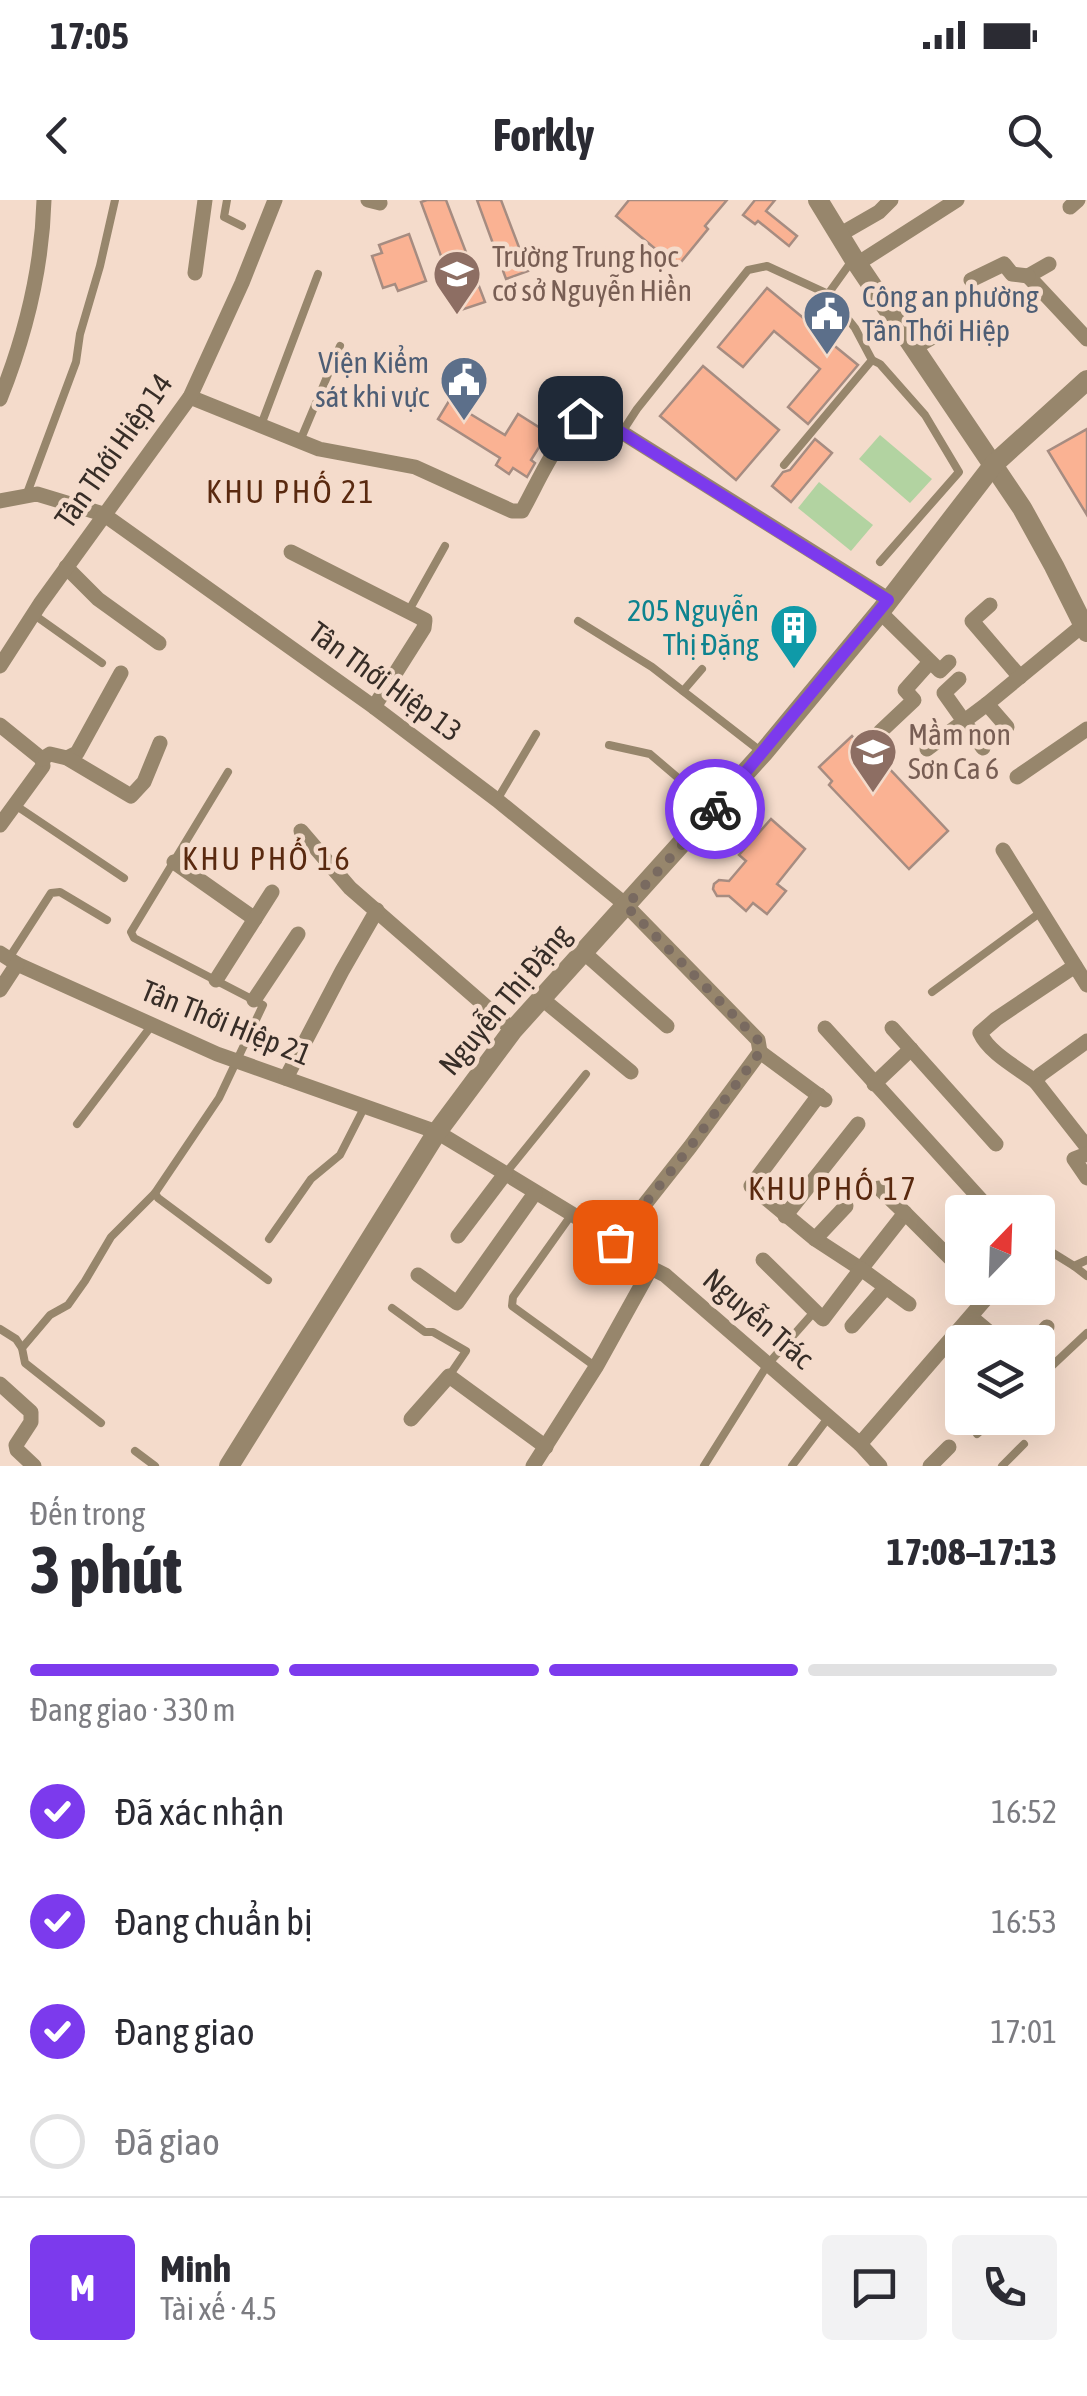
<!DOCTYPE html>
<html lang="vi">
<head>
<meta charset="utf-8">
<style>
	:root { --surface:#fff; --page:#f2f2f3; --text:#2b2b33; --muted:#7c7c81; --line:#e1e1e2; --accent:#7c3aed }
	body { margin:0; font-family:"Asap Condensed",sans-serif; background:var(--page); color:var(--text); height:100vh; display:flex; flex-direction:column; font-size:38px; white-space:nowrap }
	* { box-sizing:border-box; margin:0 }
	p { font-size:32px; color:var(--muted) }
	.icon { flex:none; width:55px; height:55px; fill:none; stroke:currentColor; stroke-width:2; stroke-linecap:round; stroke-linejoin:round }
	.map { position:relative; height:1266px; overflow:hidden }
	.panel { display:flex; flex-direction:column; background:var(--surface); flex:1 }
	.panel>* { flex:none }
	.needle { width:65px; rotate:23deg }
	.controls { position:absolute; left:945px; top:995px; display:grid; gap:20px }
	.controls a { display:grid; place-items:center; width:110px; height:110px; border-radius:10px; background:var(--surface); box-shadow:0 10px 40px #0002; font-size:50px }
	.pin { position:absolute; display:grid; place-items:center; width:85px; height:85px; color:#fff; margin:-42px; border-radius:20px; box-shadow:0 5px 15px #0006 }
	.courier { position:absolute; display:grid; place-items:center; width:100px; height:100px; margin:-50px; border:8px solid #7c3aed; border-radius:50%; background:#fff; color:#222; box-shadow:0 2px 12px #0007 }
	.summary em { font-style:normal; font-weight:700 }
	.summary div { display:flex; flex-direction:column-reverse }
	.summary { display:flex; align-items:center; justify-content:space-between; height:170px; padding:0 30px }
	h1 { font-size:65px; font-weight:700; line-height:75px }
	.bar { display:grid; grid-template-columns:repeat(4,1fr); gap:15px 10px; align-content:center; height:120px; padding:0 30px }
	.bar i { height:12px; border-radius:8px; background:var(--line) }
	.bar .active { background:var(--accent) }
	.bar p { grid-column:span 4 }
	.line { display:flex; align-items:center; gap:25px; padding:0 30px; border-top:2px solid var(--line) }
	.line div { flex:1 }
	.round { display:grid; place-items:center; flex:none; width:105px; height:105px; border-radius:10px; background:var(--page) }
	ol { padding:0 30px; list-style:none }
	li { display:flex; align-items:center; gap:30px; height:110px }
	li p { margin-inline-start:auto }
	li .icon { padding:10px; border-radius:50%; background:var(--accent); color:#fff; stroke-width:4 }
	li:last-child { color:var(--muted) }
	li i { width:55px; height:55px; border:5px solid var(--line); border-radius:50% }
	.status { display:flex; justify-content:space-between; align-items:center; height:70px; padding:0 50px; background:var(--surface); direction:ltr }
	.status svg { height:28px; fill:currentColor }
	header { display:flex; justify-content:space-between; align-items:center; height:130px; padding:0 30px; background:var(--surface); font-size:45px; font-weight:700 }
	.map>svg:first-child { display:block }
	.green { fill:#b2d3a1 }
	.building { fill:#fab293; stroke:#a68c81; stroke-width:2.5 }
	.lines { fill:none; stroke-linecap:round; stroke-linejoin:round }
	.service { stroke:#97866c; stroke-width:8 }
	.minor { stroke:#97866c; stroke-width:15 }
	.tertiary { stroke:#97866c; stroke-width:20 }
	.done { stroke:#796a60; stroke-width:10; stroke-dasharray:0 18 }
	.route { stroke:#7c3aed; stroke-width:12 }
	.labels { text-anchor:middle; stroke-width:9; stroke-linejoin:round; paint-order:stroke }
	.education-label { font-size:30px; fill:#785e54; stroke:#f4dbcb; text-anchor:start }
	.service-label { font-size:30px; fill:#4e5e75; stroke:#f4dbcb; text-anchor:start }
	.street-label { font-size:30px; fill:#372d27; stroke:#f4dbcb }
	.culture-label { font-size:30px; fill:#0d838f; stroke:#f4dbcb; text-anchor:end }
	.neighbourhood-label { font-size:32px; letter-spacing:2.5px; fill:#59290f; stroke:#f4dbcb }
</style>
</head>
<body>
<div class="status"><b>17:05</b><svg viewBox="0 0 49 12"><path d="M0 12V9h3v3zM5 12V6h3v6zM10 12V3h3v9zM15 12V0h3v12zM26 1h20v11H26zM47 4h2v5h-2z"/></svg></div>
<header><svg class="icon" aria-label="back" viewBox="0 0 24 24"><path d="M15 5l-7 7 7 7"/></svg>Forkly<svg class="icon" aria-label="search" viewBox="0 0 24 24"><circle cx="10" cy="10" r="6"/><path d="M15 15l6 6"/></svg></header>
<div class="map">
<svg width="1087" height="1266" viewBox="0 0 1087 1266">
	<rect width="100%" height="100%" fill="#f4dbcb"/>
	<g class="green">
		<path d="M880,235l52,44 -22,24 -51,-44z"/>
		<path d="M819,282l54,43 -22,26 -53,-43z"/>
	</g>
	<g class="building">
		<path d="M427,0h19l39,102 -24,8 -40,-108z"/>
		<path d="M477,0h24l27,71 -22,8z"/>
		<path d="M629,0h98l-22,26 3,3 -31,38 -61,-51z"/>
		<path d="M755,0h20l-9,11 31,25 -8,10 -31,-25 -3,3 -12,-9z"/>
		<path d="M409,34l17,47 -28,10 -3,-7 -12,4 -11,-32 10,-3 -3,-8z"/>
		<path d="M767,88l40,33 14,-17 14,12 -15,18 38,31 -50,59 -20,-17 32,-38 -46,-38 -31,36 -25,-20z"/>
		<path d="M703,166l76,64 -43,50 -76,-64z"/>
		<path d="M449,201l56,34 13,-21 30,19 -17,27 4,3 -8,14 -14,-9 -4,6 -13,-9 4,-7 -62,-39z"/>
		<path d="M1087,229v86l-39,-64z"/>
		<path d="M815,239l17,14 -41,49 -19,-16 11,-14 7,-2z"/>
		<path d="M852,536l13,14 3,-4 80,85 -39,38 -80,-84 3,-4 -13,-14z"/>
		<path d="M771,619l34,30 -28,35 9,7 -19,23 -14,-11 -7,8 -17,-15h-12l-4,-7 1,-5 5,-4 10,1 17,-20 -7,-6z"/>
	</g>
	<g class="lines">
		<g class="service">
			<path d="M227,0l-3,17 18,9"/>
			<path d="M917,150l27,-15"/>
			<path d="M872,160l8,4 45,51 34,57 -79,90"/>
			<path d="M261,225l57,-151"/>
			<path d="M622,232l15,-23 111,-139 19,-4 61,28 23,-32"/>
			<path d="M300,241l40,-95"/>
			<path d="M784,265l88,-105 -17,-32 -27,-34"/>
			<path d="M26,296l50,-134 4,-28 20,-68 15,-66"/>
			<path d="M408,412l37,-66"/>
			<path d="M33,414l69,49"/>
			<path d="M578,421l74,46 107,83"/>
			<path d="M683,491l19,-22"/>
			<path d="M609,545l41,9 61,52"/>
			<path d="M228,572l-97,160 3,6 129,67 -44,93 -64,95 3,5 110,82"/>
			<path d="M497,600l39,-66"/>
			<path d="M15,605l109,73"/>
			<path d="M9,758l42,-65 9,-1 47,28"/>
			<path d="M932,792l109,-80"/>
			<path d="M77,924l75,-99"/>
			<path d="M505,974l81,-100"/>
			<path d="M572,1014l-59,83 -1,9 84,61"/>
			<path d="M269,1039l42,-60 29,-24 25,-49"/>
			<path d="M1038,1052l7,-4 29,18 13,-6"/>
			<path d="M1074,1066l13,10"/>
			<path d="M392,1108l33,24h8l33,19 -17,25"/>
			<path d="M0,1129l16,10 6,9"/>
			<path d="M1039,1178l48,-45"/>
			<path d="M101,1223l-76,-60 -3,-15 28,-33 18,-10 17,-24 26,-44 44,-44"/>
			<path d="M977,1234l18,-16"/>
			<path d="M135,1251l20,15"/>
			<path d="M704,1266l64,-102 46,-52"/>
			<path d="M792,1266l36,-48"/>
			<path d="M1002,1266l22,-22"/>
		</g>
		<g class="minor">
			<path d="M368,0l12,3"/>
			<path d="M1070,7l8,-7"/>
			<path d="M839,35l40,-23 12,-12"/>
			<path d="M857,64l100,-64"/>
			<path d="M1049,64l-21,12 59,63"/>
			<path d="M195,73l10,-73"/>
			<path d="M971,80l33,-16 8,10 16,2"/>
			<path d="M190,197l129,52 96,18 97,44h10c17,-30 38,-83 69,-98l297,186"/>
			<path d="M0,199c26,-65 42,-129 44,-199"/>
			<path d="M0,301l37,-7 66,20 271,193 123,93 129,105 132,135 2,12 -70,95 -75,95"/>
			<path d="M291,352l134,68 -1,8 -50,79"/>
			<path d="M66,367l32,32 61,44"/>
			<path d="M990,405l-18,16 48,56"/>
			<path d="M880,412l60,59 9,-9"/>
			<path d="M0,466l40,-62 150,-207 52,-114 33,-83"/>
			<path d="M959,479l-15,14 39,55"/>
			<path d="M0,525l42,34 1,7 -43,59"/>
			<path d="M1007,527l-20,-23 96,-79"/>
			<path d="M880,532l34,-32 -9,-10 25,-28"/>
			<path d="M927,549l60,-45"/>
			<path d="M67,558l10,-5 44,-80"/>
			<path d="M42,559l8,-5 17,4 64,38 13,-14 16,-39"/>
			<path d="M1017,577l70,-48"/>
			<path d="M301,631l49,57 163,142"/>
			<path d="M1003,650l84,135"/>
			<path d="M174,662l81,57"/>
			<path d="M582,751l85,75"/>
			<path d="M0,753l17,11 200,90 220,78 135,82 79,54 14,7 195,169 20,22"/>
			<path d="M216,780l56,-88"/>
			<path d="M0,790l17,-26"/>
			<path d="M541,798l90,74"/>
			<path d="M254,800l44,-66"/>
			<path d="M825,828l167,184"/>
			<path d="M892,828l104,116"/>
			<path d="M1087,841l-47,34 -4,7 51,65"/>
			<path d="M760,852l65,48"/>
			<path d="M286,878l56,-107 35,-61"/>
			<path d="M1036,882c-18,-14 -47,-29 -56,-49l16,-14 79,-53"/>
			<path d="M874,884l37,-35"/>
			<path d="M819,895l-68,91 64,53 46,30 44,-56 45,45"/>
			<path d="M1087,954l-13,5 13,19"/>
			<path d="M879,988l26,25"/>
			<path d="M785,1016l73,-92"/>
			<path d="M458,1036l47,-62"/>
			<path d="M815,1039l31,-33"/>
			<path d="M763,1060l60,59 38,-50 48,35"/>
			<path d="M418,1075l39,28 78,-110"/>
			<path d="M971,1117l30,25"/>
			<path d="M852,1126l34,-39"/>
			<path d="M1034,1142l13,-15"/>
			<path d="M1038,1174l3,2"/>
			<path d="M0,1184l31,28v10l-15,23 1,5 17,16"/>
			<path d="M411,1219l38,-43 97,71"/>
			<path d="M860,1244l135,-156"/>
			<path d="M533,1266l63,-99 55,-99"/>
			<path d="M930,1266l19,-19"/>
		</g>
		<g class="tertiary">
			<path d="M818,0l36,59 168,249 32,58 33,66"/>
			<path d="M229,1266l208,-334 76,-102 250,-277 117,-141 114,-148 93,-84"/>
		</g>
	</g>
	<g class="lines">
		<path class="done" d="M615,1042l75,-95 70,-95 -2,-12 -132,-134 89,-97"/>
		<path class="route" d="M580,218l12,-4 296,186 -173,209"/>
	</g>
	<defs>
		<g id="school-pin" transform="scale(2.5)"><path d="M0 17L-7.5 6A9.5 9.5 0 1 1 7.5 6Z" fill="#8d6e63" stroke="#f4dbcb"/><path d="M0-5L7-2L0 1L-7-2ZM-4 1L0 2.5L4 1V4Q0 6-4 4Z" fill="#fff"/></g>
		<g id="civic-pin" transform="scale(2.5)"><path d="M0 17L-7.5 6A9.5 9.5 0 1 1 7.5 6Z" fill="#5c6f8a" stroke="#f4dbcb"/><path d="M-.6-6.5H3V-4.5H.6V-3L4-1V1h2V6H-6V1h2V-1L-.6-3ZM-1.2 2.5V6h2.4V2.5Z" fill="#fff"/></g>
		<g id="building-pin" transform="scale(2.5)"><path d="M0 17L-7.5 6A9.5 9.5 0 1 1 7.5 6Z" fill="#0f9aa8" stroke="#f4dbcb"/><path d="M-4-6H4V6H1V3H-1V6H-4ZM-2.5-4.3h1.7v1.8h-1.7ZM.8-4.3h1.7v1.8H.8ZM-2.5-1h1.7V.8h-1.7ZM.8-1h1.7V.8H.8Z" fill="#fff"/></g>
	</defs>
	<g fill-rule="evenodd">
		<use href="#school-pin" x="457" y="74"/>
		<use href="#civic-pin" x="827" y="114"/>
		<use href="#civic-pin" x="464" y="180"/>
		<use href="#building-pin" x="794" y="428"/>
		<use href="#school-pin" x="873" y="552"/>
	</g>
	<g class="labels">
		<g class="education-label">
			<text x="492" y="67">Trường Trung học<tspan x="492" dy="34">cơ sở Nguyễn Hiền</tspan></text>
			<text x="908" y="545">Mầm non<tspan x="908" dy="34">Sơn Ca 6</tspan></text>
		</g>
		<g class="service-label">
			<text x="862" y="107">Công an phường<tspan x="862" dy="34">Tân Thới Hiệp</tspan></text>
			<text x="429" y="173" text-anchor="end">Viện Kiểm<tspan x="429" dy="34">sát khi vực</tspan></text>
		</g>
		<g class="street-label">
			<text transform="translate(114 251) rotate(-55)" y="10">Tân Thới Hiệp 14</text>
			<text transform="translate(385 482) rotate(36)" y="10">Tân Thới Hiệp 13</text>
			<text transform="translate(505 800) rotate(-50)" y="10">Nguyễn Thị Đặng</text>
			<text transform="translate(226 823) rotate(22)" y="10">Tân Thới Hiệp 21</text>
			<text transform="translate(758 1119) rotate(41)" y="10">Nguyễn Trác</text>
		</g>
		<g class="culture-label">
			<text x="759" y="421">205 Nguyễn<tspan x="759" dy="34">Thị Đặng</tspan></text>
		</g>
		<g class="neighbourhood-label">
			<text x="291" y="303">KHU PHỐ 21</text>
			<text x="267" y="670">KHU PHỐ 16</text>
			<text x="833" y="1000">KHU PHỐ 17</text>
		</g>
	</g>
</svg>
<div class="controls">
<a><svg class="needle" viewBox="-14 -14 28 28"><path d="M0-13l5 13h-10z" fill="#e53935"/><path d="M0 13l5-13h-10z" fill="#7c7c81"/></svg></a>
<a><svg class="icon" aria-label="layers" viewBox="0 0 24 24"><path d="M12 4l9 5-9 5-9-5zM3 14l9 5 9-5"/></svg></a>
</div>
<div class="pin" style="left:615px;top:1042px;background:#ea580c"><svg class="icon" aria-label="bag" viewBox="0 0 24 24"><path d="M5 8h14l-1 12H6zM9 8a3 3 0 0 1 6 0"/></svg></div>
<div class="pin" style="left:580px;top:218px;background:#1f2937"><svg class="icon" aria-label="home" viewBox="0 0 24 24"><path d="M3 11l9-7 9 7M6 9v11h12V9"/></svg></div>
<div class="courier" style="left:715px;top:609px"><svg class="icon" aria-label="bike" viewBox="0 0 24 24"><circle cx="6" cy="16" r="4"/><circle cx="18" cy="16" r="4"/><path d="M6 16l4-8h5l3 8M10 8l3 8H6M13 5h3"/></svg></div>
</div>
<section class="panel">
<div class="summary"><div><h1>3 phút</h1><p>Đến trong</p></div><em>17:08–17:13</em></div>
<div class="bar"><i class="active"></i><i class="active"></i><i class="active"></i><i></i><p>Đang giao · 330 m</p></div>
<ol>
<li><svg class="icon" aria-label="check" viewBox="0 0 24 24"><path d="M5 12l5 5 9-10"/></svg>Đã xác nhận<p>16:52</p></li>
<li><svg class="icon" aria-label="check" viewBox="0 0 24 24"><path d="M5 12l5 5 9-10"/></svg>Đang chuẩn bị<p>16:53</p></li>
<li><svg class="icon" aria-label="check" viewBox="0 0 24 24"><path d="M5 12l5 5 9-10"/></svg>Đang giao<p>17:01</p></li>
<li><i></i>Đã giao</li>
</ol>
<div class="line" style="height:180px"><b class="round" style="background:var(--accent);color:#fff">M</b><div><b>Minh</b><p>Tài xế · 4.5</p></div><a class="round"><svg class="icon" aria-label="chat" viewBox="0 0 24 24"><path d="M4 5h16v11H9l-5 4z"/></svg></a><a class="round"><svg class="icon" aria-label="phone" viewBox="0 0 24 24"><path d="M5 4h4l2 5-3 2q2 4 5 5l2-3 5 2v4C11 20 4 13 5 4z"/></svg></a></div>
</section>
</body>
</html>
